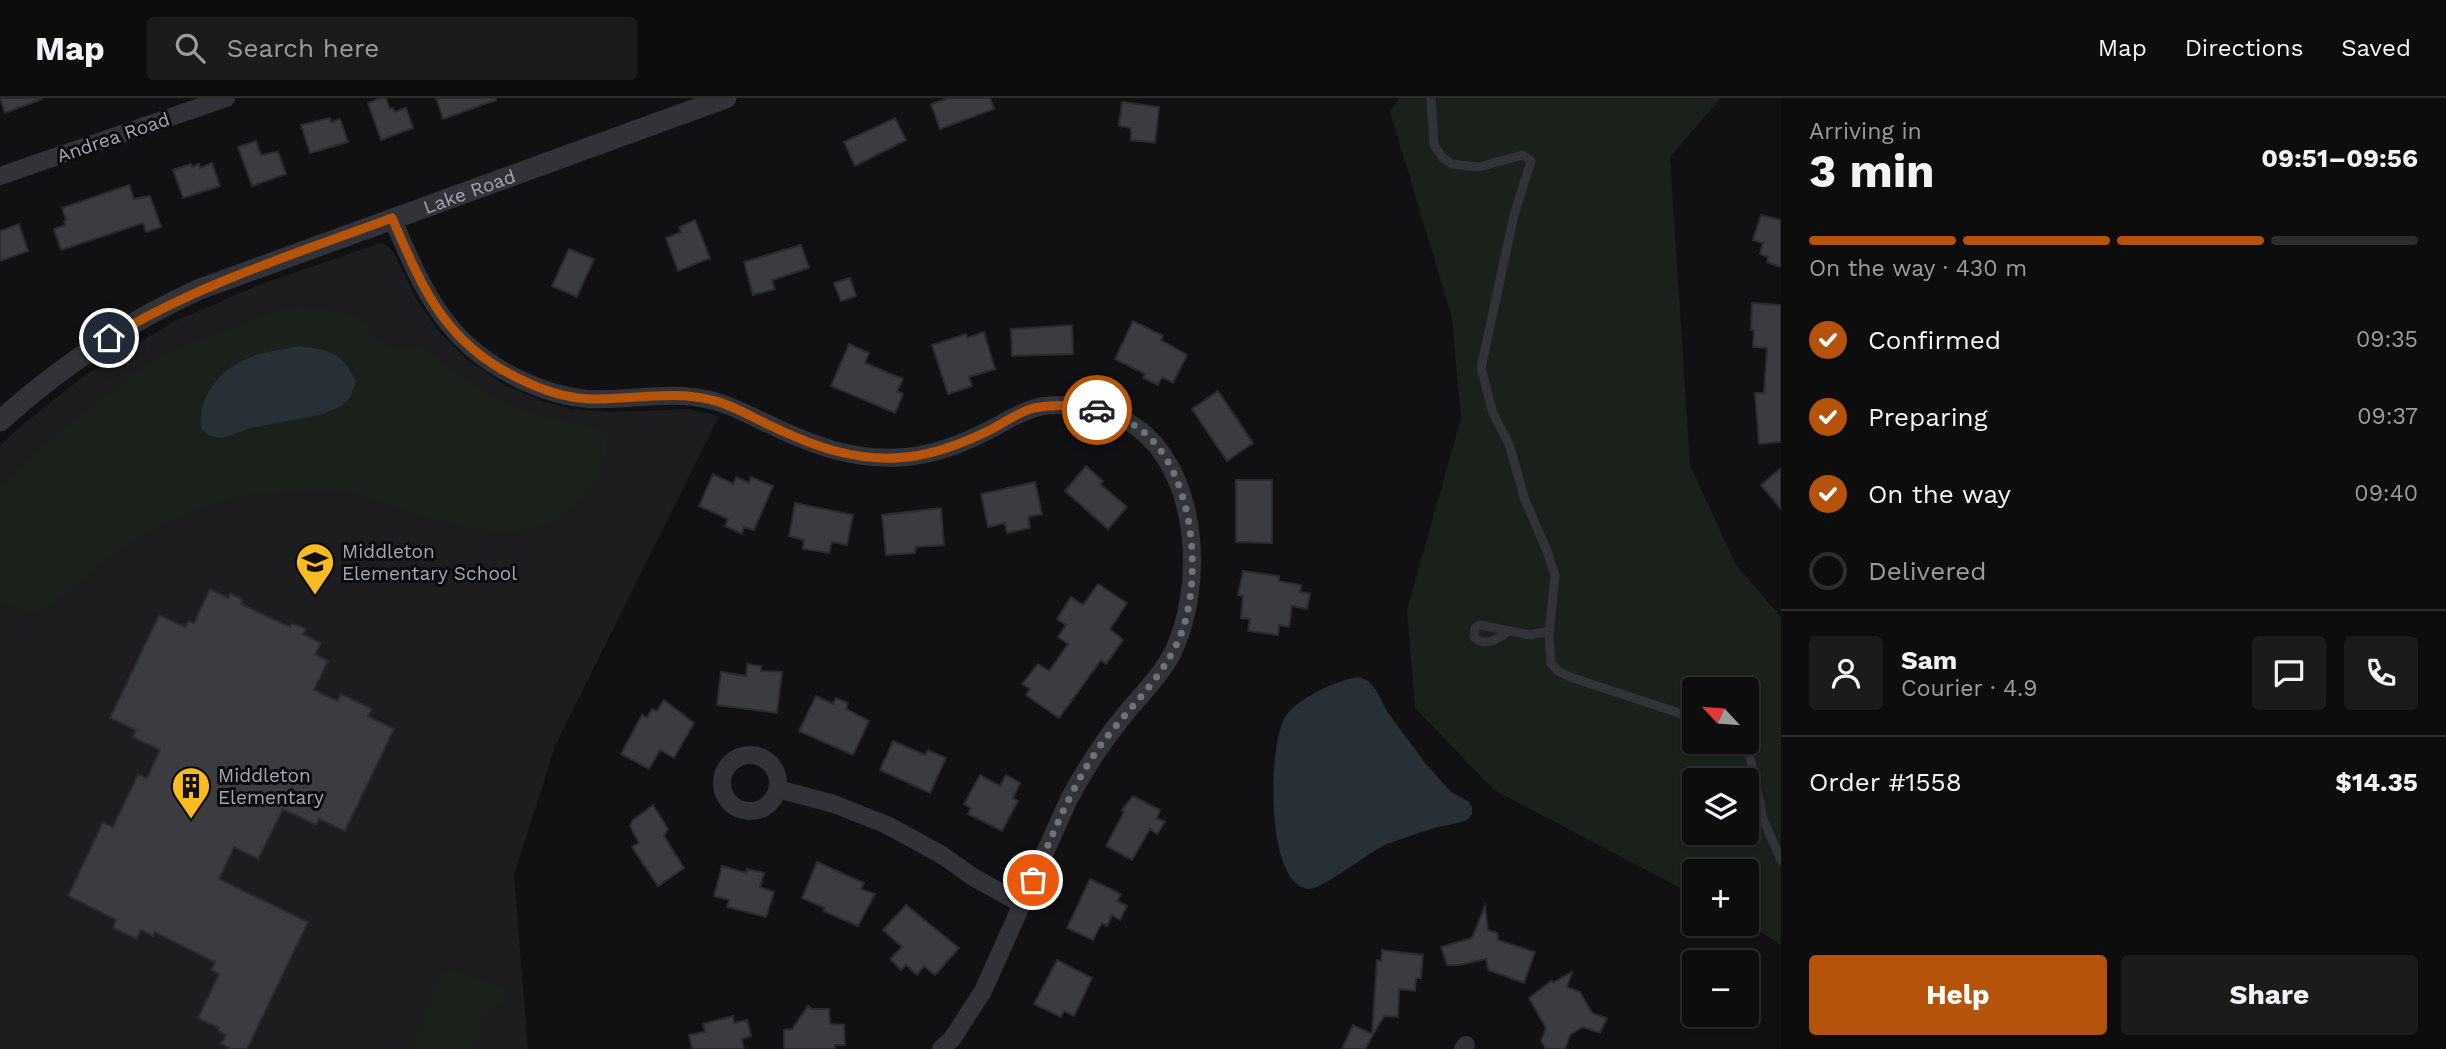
<!DOCTYPE html>
<html lang="en">
<head>
<meta charset="utf-8">
<style>
	:root { --surface:#0d0d0e; --page:#1b1b1c; --text:#f1f3f6; --muted:#9a9c9e; --line:#2d2d2e; --accent:#b45309 }
	body { margin:0; font-family:"Work Sans",sans-serif; background:var(--page); color:var(--text); height:100vh; display:flex; flex-direction:column; font-size:26px; white-space:nowrap }
	* { box-sizing:border-box; margin:0 }
	p { font-size:23px; color:var(--muted) }
	.icon { flex:none; width:38px; height:38px; fill:none; stroke:currentColor; stroke-width:2; stroke-linecap:round; stroke-linejoin:round }
	.map { position:relative; flex:1; overflow:hidden }
	.details { display:flex; flex-direction:column; background:var(--surface); width:665px }
	.details>* { flex:none }
	.needle { width:46px; rotate:296deg }
	.buttons { position:absolute; left:1682px; top:579px; display:grid; gap:14px }
	.buttons a { display:grid; place-items:center; width:77px; height:77px; border-radius:7px; background:var(--surface); box-shadow:0 2px 5px #0004,0 0 0 2px var(--line); font-size:35px }
	.pin { position:absolute; display:grid; place-items:center; width:60px; height:60px; color:#fff; margin:-30px; border:4px solid #fff; border-radius:50%; box-shadow:0 2px 7px #0007 }
	.courier { position:absolute; display:grid; place-items:center; width:70px; height:70px; margin:-35px; border:5px solid #b45309; border-radius:50%; background:#fff; color:#222; box-shadow:0 2px 9px #0007 }
	.overview em { font-style:normal; font-weight:700 }
	.overview div { display:flex; flex-direction:column-reverse }
	.overview { display:flex; align-items:center; justify-content:space-between; height:119px; padding:0 28px }
	h1 { font-size:46px; font-weight:700; line-height:52px }
	.bar { display:grid; grid-template-columns:repeat(4,1fr); gap:10px 7px; align-content:center; height:84px; padding:0 28px }
	.bar i { height:9px; border-radius:5px; background:var(--line) }
	.bar .current { background:var(--accent) }
	.bar p { grid-column:span 4 }
	.line { display:flex; align-items:center; gap:18px; padding:0 28px; border-top:2px solid var(--line) }
	.line div { flex:1 }
	.round { display:grid; place-items:center; flex:none; width:74px; height:74px; border-radius:7px; background:var(--page) }
	ol { padding:0 28px; list-style:none }
	li { display:flex; align-items:center; gap:21px; height:77px }
	li p { margin-inline-start:auto }
	li .icon { padding:7px; border-radius:50%; background:var(--accent); color:#fff; stroke-width:4 }
	li:last-child { color:var(--muted) }
	li i { width:38px; height:38px; border:4px solid var(--line); border-radius:50% }
	.action { display:flex; gap:14px; margin-top:auto; padding:14px 28px }
	.action a { flex:1; height:80px; border-radius:7px; background:var(--accent); color:#fff; font-size:28px; font-weight:700; line-height:80px; text-align:center }
	.action a+a { background:var(--page); color:var(--text) }
	header { display:flex; align-items:center; gap:42px; box-sizing:border-box; height:98px; padding:0 35px; background:var(--surface); border-bottom:2px solid var(--line) }
	header strong { font-size:33px }
	nav { display:flex; gap:38px; margin-inline-start:auto; font-size:24px }
	.search { width:490px; height:63px; background:var(--page); display:flex; align-items:center; gap:18px; box-sizing:border-box; padding:0 24px; border-radius:7px; color:var(--muted); font-size:26px }
	main { display:flex; flex:1; min-height:0 }
	.map>svg:first-child { display:block }
	.built { fill:#1d1d20 }
	.green { fill:#19211a; fill-rule:evenodd }
	.water { fill:#272f37 }
	.building { fill:#3b3c40; stroke:#2b2b2f; stroke-width:2 }
	.lines { fill:none; stroke-linecap:round; stroke-linejoin:round }
	.service { stroke:#323338; stroke-width:9 }
	.minor { stroke:#323338; stroke-width:18 }
	.tertiary { stroke:#323338; stroke-width:21 }
	.done { stroke:#6f727c; stroke-width:7; stroke-dasharray:0 12.6 }
	.route { stroke:#b45309; stroke-width:9 }
	.labels { text-anchor:middle; stroke-width:6; stroke-linejoin:round; paint-order:stroke }
	.street-label { font-size:19px; fill:#a2a7b4; stroke:#0c0c0e }
	.poi-label { font-size:19px; fill:#a2a7b4; stroke:#0c0c0e; text-anchor:start }
</style>
</head>
<body>
<header>
<strong>Map</strong>
<div class="search"><svg class="icon" aria-label="search" viewBox="0 0 24 24"><circle cx="10" cy="10" r="6"/><path d="M15 15l6 6"/></svg>Search here</div>
<nav><a>Map</a><a>Directions</a><a>Saved</a></nav>
</header>
<main>
<div class="map">
<svg width="1781" height="951" viewBox="0 0 1781 951">
	<rect width="100%" height="100%" fill="#111113"/>
	<path class="built" d="M380,145l8,3 6,7 22,46 24,34 26,26 41,27 35,15 30,8 40,3 75,-3 32,7 -164,330 -41,129 14,174h-528v-603l20,-19 61,-49 92,-56 86,-37z"/>
	<g class="green">
		<path d="M1399,0h322l-51,59 20,308 46,100 45,52v328l-34,-22 -1,-51h-52v23l-200,-105 -79,-82 -8,-98 54,-192 -9,-100 -62,-206zM1694,592h52v52h-52zM1694,682h52v53h-52z"/>
		<path d="M302,207c18,6 37,4 55,12 10,4 12,11 18,19 12,16 29,13 46,10 33,25 69,52 108,66 24,8 52,9 74,20l5,6c0,22 -9,41 -23,57 -60,74 -165,15 -237,-2 -21,-4 -53,0 -74,0 -44,0 -122,32 -157,59 -21,15 -53,49 -76,57 -12,5 -29,-2 -41,-6v-115l43,-43 63,-51 59,-41 107,-41z"/>
		<path d="M452,870l49,18 7,6 -3,9 -26,18 3,6 -9,24h-61l27,-76z"/>
	</g>
	<g class="water">
		<path d="M299,248c32,5 43,5 57,36l-6,16 -9,8 -17,8 -73,14 -28,10 -14,-2 -8,-8c-3,-33 19,-59 50,-71 14,-6 33,-7 48,-11z"/>
		<path d="M1359,579l9,4 8,9 12,23 38,51 25,28 17,9 4,6v7c-3,4 -3,5 -8,7 -8,3 -18,4 -26,6 -18,5 -34,11 -51,17 -18,8 -66,46 -78,45 -44,-3 -41,-144 -24,-172 11,-18 54,-38 74,-40z"/>
	</g>
	<g class="building">
		<path d="M0,0h42v1l-37,14z"/>
		<path d="M381,0h5l4,11 3,-1 1,4 12,-4 7,20 -32,12 -13,-37z"/>
		<path d="M436,0h59l1,2 -53,19z"/>
		<path d="M949,0h41l4,11 -54,20 -9,-25z"/>
		<path d="M1122,4l37,5 -4,36 -24,-3v-12l-12,-2z"/>
		<path d="M330,20l1,4 9,-3 8,23 -38,11 -9,-28z"/>
		<path d="M895,20l11,22 -51,26 -11,-24z"/>
		<path d="M256,43l5,14 17,-3 8,22 -34,12 -14,-39z"/>
		<path d="M212,65l8,23 -37,12 -10,-28 18,-6 1,3 7,-3 1,4z"/>
		<path d="M129,87l5,14 16,-3 11,31 -15,5 -3,-9 -82,27 -7,-21 11,-4 -1,-4 2,-1 -4,-12z"/>
		<path d="M1761,117l20,5v47l-14,-5 1,-5 -8,-3 3,-11 -10,-3z"/>
		<path d="M695,122l15,38 -32,13 -12,-33 15,-6 -2,-5z"/>
		<path d="M19,126l9,27 -28,10v-30z"/>
		<path d="M801,147l8,23 -37,12 3,9 -22,6 -9,-33z"/>
		<path d="M569,151l25,10 -17,38 -25,-11z"/>
		<path d="M850,180l6,18 -15,5 -7,-18z"/>
		<path d="M1752,205l29,2v137l-22,2 -4,-51h9l3,-45 -14,-1 1,-17h-3z"/>
		<path d="M1133,223l30,15 -2,4 26,15 -14,28 -11,-6 -4,8 -15,-7 2,-4 -30,-15z"/>
		<path d="M1072,227l1,29 -61,2 -1,-27z"/>
		<path d="M984,234l11,37 -26,8 3,9 -24,8 -16,-49 34,-11 1,4z"/>
		<path d="M849,246l20,9 -4,10 38,16 -6,12 6,3 -8,19 -64,-27z"/>
		<path d="M1218,293l35,52 -26,18 -35,-52z"/>
		<path d="M1086,368l17,15 -3,3 27,23 -19,22 -43,-38z"/>
		<path d="M1781,370v41l-20,-24z"/>
		<path d="M713,376l20,10 3,-7 13,6 2,-6 22,9 -19,44 -10,-3 -2,7 -17,-8 3,-7 -29,-13z"/>
		<path d="M1236,382h36v63l-36,-1z"/>
		<path d="M1035,384l7,32 -14,3 2,11 -23,5 -2,-10 -17,4 -7,-33z"/>
		<path d="M795,405l58,12 -6,30 -15,-3 -3,11 -26,-4 1,-9 -15,-4z"/>
		<path d="M941,410l3,37 -28,2 -1,6 -29,2 -4,-40z"/>
		<path d="M1243,473l36,5v5l22,4 -1,7 10,1 -3,16 -15,-3 -3,21 -10,-2 -1,10 -30,-4 2,-12 -9,-1 2,-22 -5,-1z"/>
		<path d="M1098,486l29,19 -17,26 13,11 -17,24 -5,-4 -42,58 -33,-23 4,-6 -8,-5 16,-20 11,7 19,-27 -10,-7 8,-12 -9,-6 14,-22 12,8z"/>
		<path d="M210,491l18,9 2,-5 13,7 -2,4 49,23 2,-4 14,6 -3,5 18,9 -6,11 13,7 -14,29 24,11 3,-7 31,15 -4,7 26,13 -49,102 -26,-12 -3,6 -33,-16 -25,50 -24,-12 -15,32 89,43 -61,127h-16l-10,-5 5,-9 -8,-4 1,-3 -21,-10 21,-44 -8,-4 4,-8 -60,-30 -2,4 -12,-6 -4,9 -24,-11 3,-8 -48,-24 35,-74 10,5 25,-53 9,4 13,-28 -27,-13 3,-7 -26,-12 49,-103 26,12 4,-6 5,2z"/>
		<path d="M747,566l14,2v5l21,1 -5,41 -60,-8 4,-33 25,4z"/>
		<path d="M816,598l17,8 3,-6 12,5 -2,6 23,12 -16,34 -54,-24z"/>
		<path d="M664,602l30,23 -20,35 -14,-8 -11,19 -28,-15 21,-39 5,3 5,-9 5,2z"/>
		<path d="M893,643l32,14 3,-5 18,8 -16,35 -50,-23z"/>
		<path d="M980,677l20,11 6,-11 14,8 -7,15 5,3 -16,30 -34,-17 3,-6 -7,-4z"/>
		<path d="M1133,698l27,14 -3,8 8,4 -8,12 -7,-5 -18,31 -26,-14 18,-34 -2,-2z"/>
		<path d="M653,707l15,24 -4,7 20,32 -26,18 -26,-39 7,-4 -9,-17 2,-5z"/>
		<path d="M817,764l47,21 -3,6 14,5 -17,32 -35,-15 2,-3 -23,-10z"/>
		<path d="M722,768l24,7 1,-4 17,4 -4,14 14,5 -8,25 -39,-10 2,-7 -15,-4z"/>
		<path d="M1090,781l31,15 -4,7 10,5 -7,14 -8,-5 -5,11 -5,-3 -9,17 -26,-12z"/>
		<path d="M906,807l53,43 -24,27 -11,-9 -7,9 -11,-10 -5,5 -11,-11 12,-12 -19,-17z"/>
		<path d="M1485,808l3,24 9,3 1,7 37,12 -11,31 -36,-13 -2,-11 -27,6h-12l-6,-18 31,-9z"/>
		<path d="M1382,852l41,5 -2,23h-5l-1,13 -16,-2 -1,28 -14,-1 -19,33h-23l11,-24 19,9 5,-74 4,1z"/>
		<path d="M1057,862l35,18 -18,38 -10,-5 -3,6 -27,-13z"/>
		<path d="M1572,874l-5,15 13,5 12,21 15,5 -7,15 -17,-6 -13,8 -5,14h-19l-5,-8 5,-13 -17,-30 22,-17 3,1z"/>
		<path d="M808,908l4,3h17l1,15 14,1 1,20h-10v4h-51v-19l8,-1z"/>
		<path d="M733,918l1,7 13,-3 4,16 -9,3 2,10h-52l-3,-14 16,-3 -2,-8z"/>
	</g>
	<g class="lines">
		<g class="service">
			<path d="M1431,0l3,47 9,13 9,6 27,3 44,-12 8,6 -17,54 -33,153 12,45 16,31 16,56 22,51 8,25 -6,60 2,27 7,8 12,6 109,36 15,11"/>
			<path d="M1509,533c-12,8 -23,17 -35,6l1,-9 5,-3 50,10 19,-4"/>
			<path d="M1735,644l10,5 5,10 13,62 18,41"/>
		</g>
		<g class="minor">
			<path d="M0,78l226,-78"/>
			<path d="M392,120c31,72 53,126 129,162 21,10 44,17 67,19 41,2 82,-9 122,1 19,4 37,14 54,22 45,22 90,40 142,35 29,-3 59,-14 85,-28 21,-11 40,-24 65,-24 31,0 67,8 90,30 54,50 57,154 27,217 -13,25 -34,45 -51,66 -21,26 -38,53 -53,81l-86,192 -31,48 -11,10"/>
			<circle cx="750" cy="685" r="28"/>
			<path d="M778,691l56,15 53,21 55,30 31,22 49,27"/>
			<path d="M1463,951l3,-4"/>
		</g>
		<path class="tertiary" id="s1" d="M0,323c60,-54 127,-99 200,-132l526,-191"/>
	</g>
	<g class="lines">
		<path class="done" d="M1033,782c20,-46 38,-93 67,-134 27,-37 64,-68 81,-112 22,-58 13,-158 -36,-201 -14,-12 -31,-17 -48,-23"/>
		<path class="route" d="M109,240c89,-54 186,-84 283,-120 31,71 53,126 128,161 22,11 46,19 70,20 41,1 82,-9 122,1 18,4 36,15 53,23 45,22 91,40 142,34 29,-3 59,-15 85,-28 14,-8 27,-17 42,-21 22,-5 42,-2 63,2"/>
	</g>
	<defs>
		<g id="school-pin" transform="scale(2.0125)"><path d="M0 17L-7.5 6A9.5 9.5 0 1 1 7.5 6Z" fill="#faba22" stroke="#0c0c0e"/><path d="M0-5L7-2L0 1L-7-2ZM-4 1L0 2.5L4 1V4Q0 6-4 4Z" fill="#111"/></g>
		<g id="building-pin" transform="scale(2.0125)"><path d="M0 17L-7.5 6A9.5 9.5 0 1 1 7.5 6Z" fill="#faba22" stroke="#0c0c0e"/><path d="M-4-6H4V6H1V3H-1V6H-4ZM-2.5-4.3h1.7v1.8h-1.7ZM.8-4.3h1.7v1.8H.8ZM-2.5-1h1.7V.8h-1.7ZM.8-1h1.7V.8H.8Z" fill="#111"/></g>
	</defs>
	<g fill-rule="evenodd">
		<use href="#school-pin" x="315" y="464"/>
		<use href="#building-pin" x="191" y="688"/>
	</g>
	<g class="labels">
		<g class="street-label">
			<text transform="translate(113 39) rotate(-19)" y="7">Andrea Road</text>
			<text dy="7" stroke="none"><textPath href="#s1" startOffset="527">Lake Road</textPath></text>
		</g>
		<g class="poi-label">
			<text x="342" y="460">Middleton<tspan x="342" dy="22">Elementary School</tspan></text>
			<text x="218" y="684">Middleton<tspan x="218" dy="22">Elementary</tspan></text>
		</g>
	</g>
</svg>
<div class="buttons">
<a><svg class="needle" viewBox="-14 -14 28 28"><path d="M0-13l5 13h-10z" fill="#e53935"/><path d="M0 13l5-13h-10z" fill="#9a9c9e"/></svg></a>
<a><svg class="icon" aria-label="layers" viewBox="0 0 24 24"><path d="M12 4l9 5-9 5-9-5zM3 14l9 5 9-5"/></svg></a>
<a>+</a>
<a>−</a>
</div>
<div class="pin" style="left:1033px;top:782px;background:#ea580c"><svg class="icon" aria-label="bag" viewBox="0 0 24 24"><path d="M5 8h14l-1 12H6zM9 8a3 3 0 0 1 6 0"/></svg></div>
<div class="pin" style="left:109px;top:240px;background:#1f2937"><svg class="icon" aria-label="home" viewBox="0 0 24 24"><path d="M3 11l9-7 9 7M6 9v11h12V9"/></svg></div>
<div class="courier" style="left:1097px;top:312px"><svg class="icon" aria-label="car" viewBox="0 0 24 24"><path d="M5 17H2v-5l4-1 3-4h7l3 4 3 1v5h-3M9 17h6M6 11h13"/><circle cx="7" cy="17" r="2"/><circle cx="17" cy="17" r="2"/></svg></div>
</div>
<section class="details">
<div class="overview"><div><h1>3 min</h1><p>Arriving in</p></div><em>09:51–09:56</em></div>
<div class="bar"><i class="current"></i><i class="current"></i><i class="current"></i><i></i><p>On the way · 430 m</p></div>
<ol>
<li><svg class="icon" aria-label="check" viewBox="0 0 24 24"><path d="M5 12l5 5 9-10"/></svg>Confirmed<p>09:35</p></li>
<li><svg class="icon" aria-label="check" viewBox="0 0 24 24"><path d="M5 12l5 5 9-10"/></svg>Preparing<p>09:37</p></li>
<li><svg class="icon" aria-label="check" viewBox="0 0 24 24"><path d="M5 12l5 5 9-10"/></svg>On the way<p>09:40</p></li>
<li><i></i>Delivered</li>
</ol>
<div class="line" style="height:126px"><a class="round"><svg class="icon" aria-label="person" viewBox="0 0 24 24"><circle cx="12" cy="8" r="4"/><path d="M4 21q1-7 8-7t8 7"/></svg></a><div><b>Sam</b><p>Courier · 4.9</p></div><a class="round"><svg class="icon" aria-label="chat" viewBox="0 0 24 24"><path d="M4 5h16v11H9l-5 4z"/></svg></a><a class="round"><svg class="icon" aria-label="phone" viewBox="0 0 24 24"><path d="M5 4h4l2 5-3 2q2 4 5 5l2-3 5 2v4C11 20 4 13 5 4z"/></svg></a></div>
<div class="line" style="height:91px"><div>Order #1558</div><b>$14.35</b></div>
<div class="action"><a>Help</a><a>Share</a></div>
</section>
</main>
</body>
</html>
